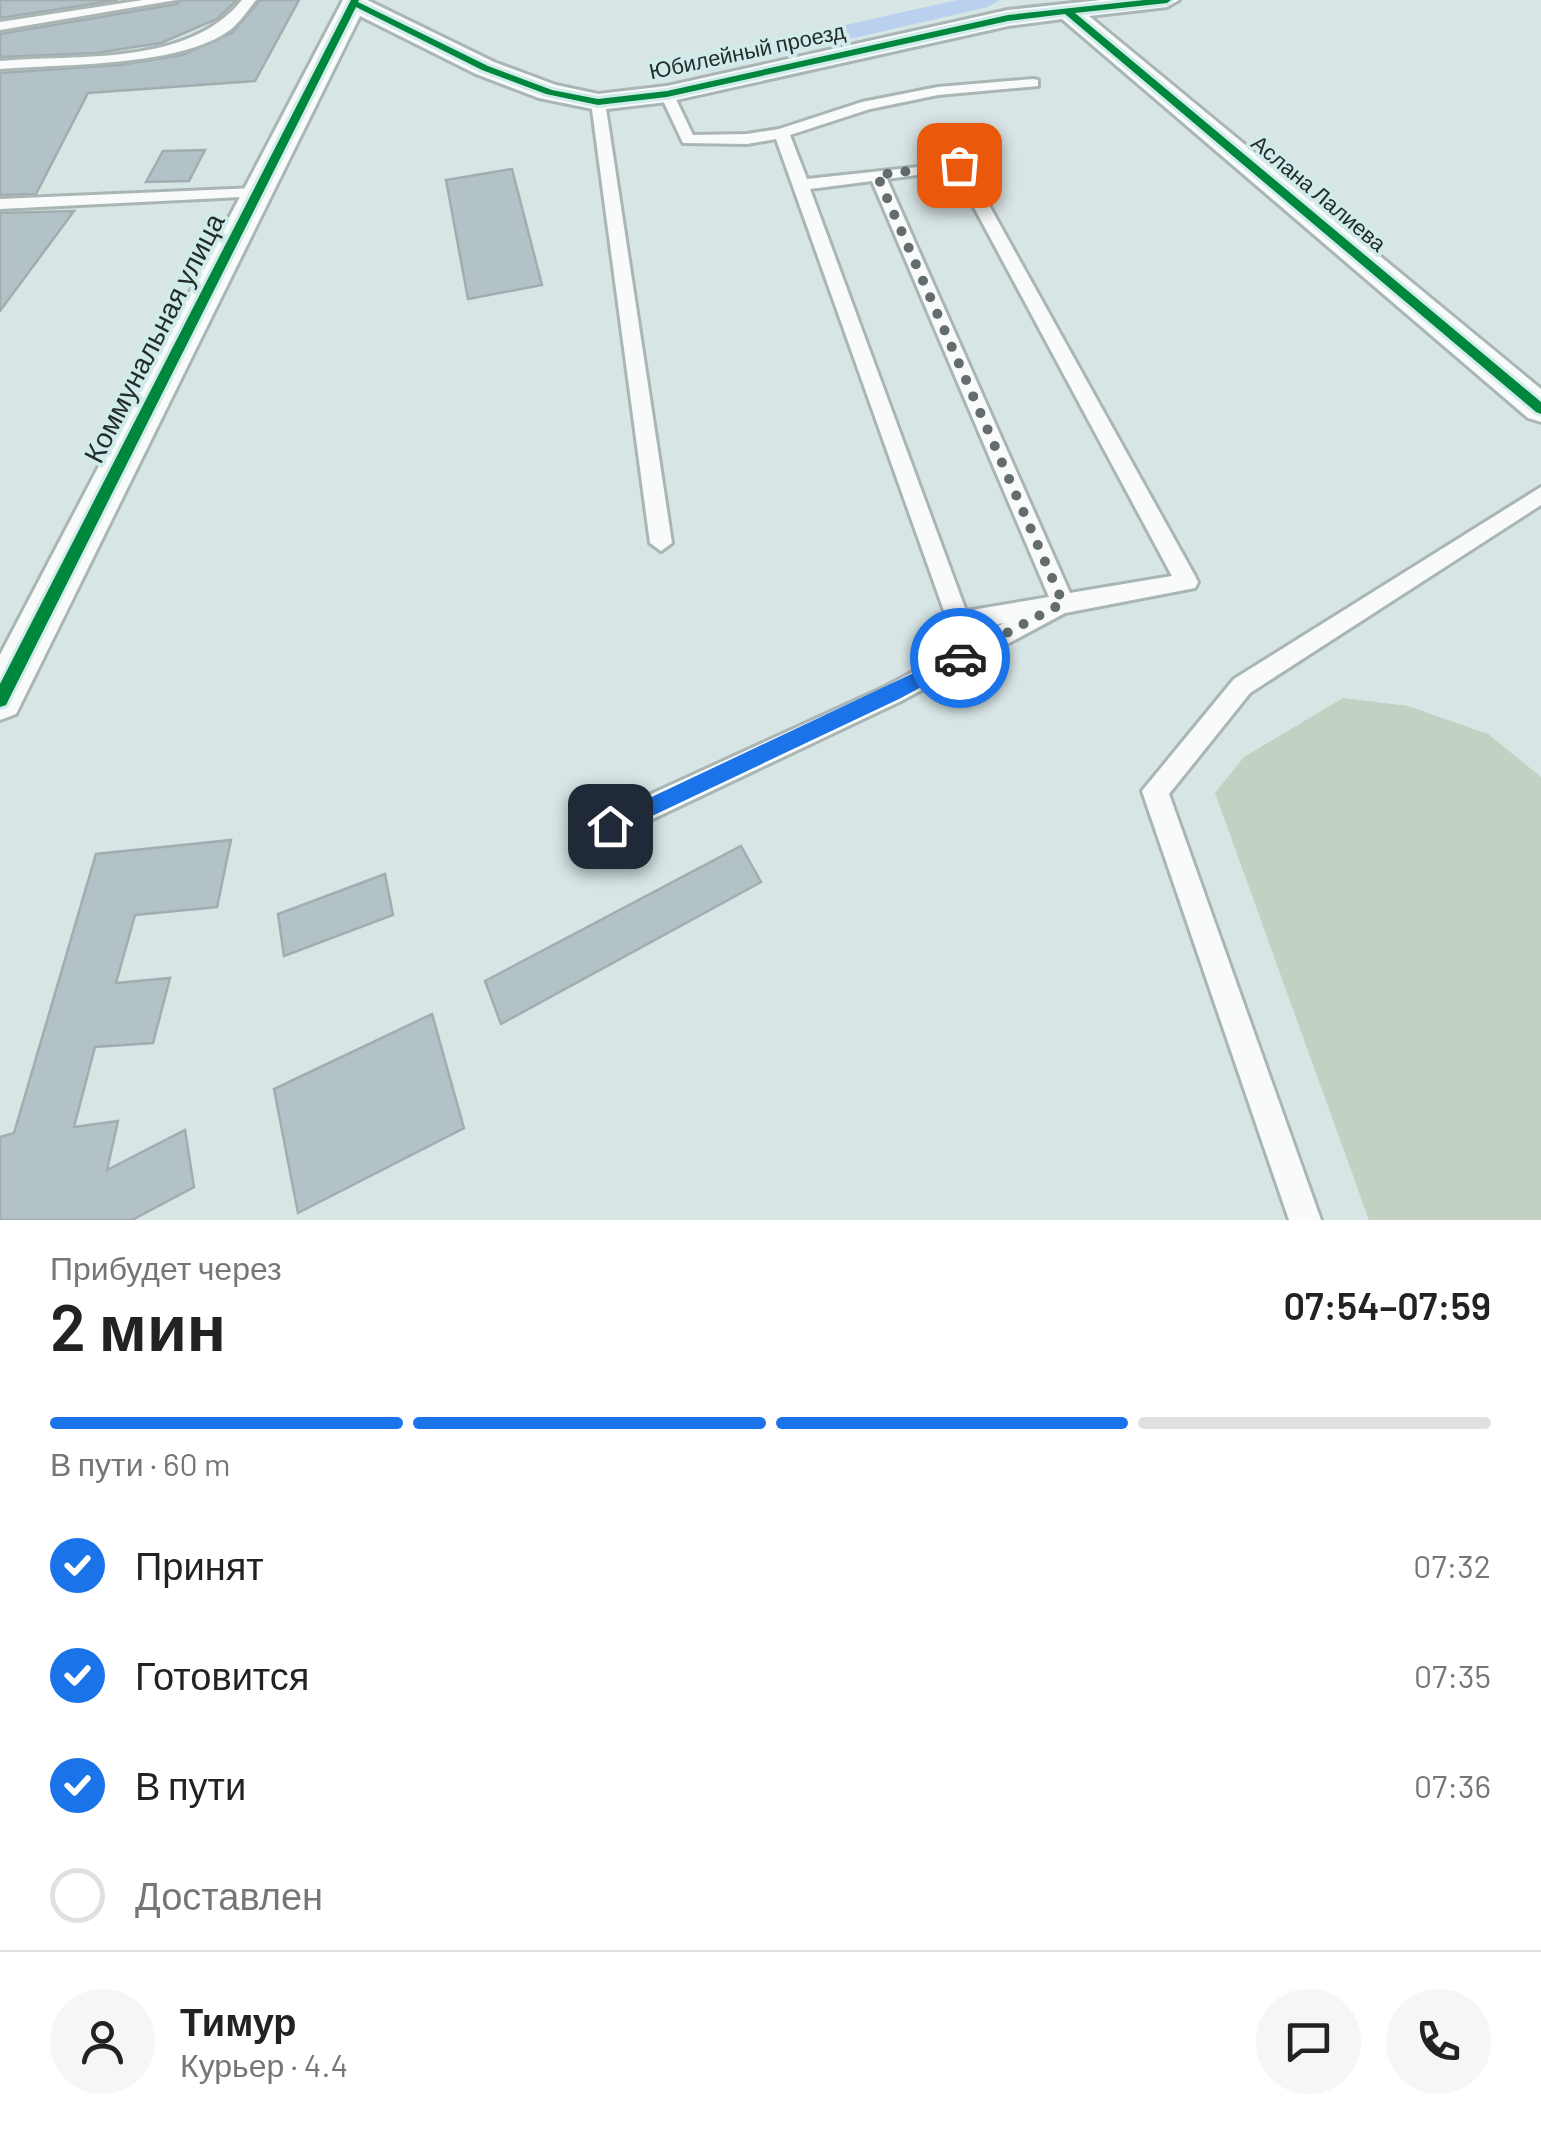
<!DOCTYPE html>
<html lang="ru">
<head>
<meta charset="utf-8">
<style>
	:root { --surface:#fff; --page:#f6f6f6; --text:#222; --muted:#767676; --line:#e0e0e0; --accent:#1a73e8 }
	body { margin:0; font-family:Barlow,sans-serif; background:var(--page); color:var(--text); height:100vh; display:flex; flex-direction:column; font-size:38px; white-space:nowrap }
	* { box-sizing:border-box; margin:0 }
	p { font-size:32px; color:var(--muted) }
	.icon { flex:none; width:55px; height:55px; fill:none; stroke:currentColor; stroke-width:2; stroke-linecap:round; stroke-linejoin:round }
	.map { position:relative; height:1220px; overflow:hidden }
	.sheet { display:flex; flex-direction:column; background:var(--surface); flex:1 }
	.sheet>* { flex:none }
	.pin { position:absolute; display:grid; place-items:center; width:85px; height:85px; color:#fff; margin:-42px; border-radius:20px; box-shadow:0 5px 15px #0006 }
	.courier { position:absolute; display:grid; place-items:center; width:100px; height:100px; margin:-50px; border:8px solid #1a73e8; border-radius:50%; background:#fff; color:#222; box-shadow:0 2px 12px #0007 }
	.overview em { font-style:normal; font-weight:600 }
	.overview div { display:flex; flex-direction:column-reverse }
	.overview { display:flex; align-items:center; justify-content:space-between; height:170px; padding:0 50px }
	h1 { font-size:65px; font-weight:600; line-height:75px }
	.bar { display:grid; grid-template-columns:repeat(4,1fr); gap:15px 10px; align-content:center; height:120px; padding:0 50px }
	.bar i { height:12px; border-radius:8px; background:var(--line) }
	.bar .on { background:var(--accent) }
	.bar p { grid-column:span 4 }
	.line { display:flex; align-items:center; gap:25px; padding:0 50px; border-top:2px solid var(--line) }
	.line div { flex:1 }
	.round { display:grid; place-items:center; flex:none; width:105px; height:105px; border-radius:52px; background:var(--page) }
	ol { padding:0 50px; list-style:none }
	li { display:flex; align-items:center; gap:30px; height:110px }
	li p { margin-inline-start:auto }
	li .icon { padding:10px; border-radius:50%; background:var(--accent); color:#fff; stroke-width:4 }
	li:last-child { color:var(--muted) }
	li i { width:55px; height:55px; border:5px solid var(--line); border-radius:50% }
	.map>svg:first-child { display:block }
	.green { fill:#c2d1c2 }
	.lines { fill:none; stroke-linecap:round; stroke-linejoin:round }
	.canal { fill:#b9d1ee; fill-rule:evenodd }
	.building { fill:#b2c2c6; stroke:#a3adaf; stroke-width:2.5 }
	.service-casing { stroke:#aab5b5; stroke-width:6 }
	.minor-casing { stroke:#aab5b5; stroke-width:6 }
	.service { fill:#f9fbfb; fill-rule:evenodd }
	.minor { fill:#f9fbfb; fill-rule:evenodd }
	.cycleway-casing { stroke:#d1ebea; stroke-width:6 }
	.cycleway { fill:#00873e; fill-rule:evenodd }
	.route { fill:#1a73e8 }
	.done { stroke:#636d6d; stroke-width:10; stroke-dasharray:0 18 }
	.labels { text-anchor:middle; stroke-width:8; stroke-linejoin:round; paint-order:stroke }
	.far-street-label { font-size:22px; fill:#242d2d; stroke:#d1ebea }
	.street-label { font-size:28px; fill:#242d2d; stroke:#d1ebea }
</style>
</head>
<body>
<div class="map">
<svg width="1541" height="1220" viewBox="0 0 1541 1220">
	<rect width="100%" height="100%" fill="#d7e5e4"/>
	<path class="green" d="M1343,698l65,8 80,28 53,43v443h-172l-154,-427 29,-36z"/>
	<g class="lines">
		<path class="canal" d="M957,0h43l-12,7 -281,65 -13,-8 13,-8z"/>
	</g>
	<g class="building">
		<path d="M0,0h118l-118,18z"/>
		<path d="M180,0h57l-20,19 -56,24 -65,10 -96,4v-23l177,-30z"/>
		<path d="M260,0h39l-44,81 -167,12 -52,101 -36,1v-122l120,-8 62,-10 50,-22z"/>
		<path d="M205,150l-16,31 -43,1 17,-31z"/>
		<path d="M512,169l30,116 -74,14 -22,-119z"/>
		<path d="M74,211l-74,100v-98z"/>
		<path d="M231,840l-14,67 -82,8 -19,68 54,-5 -17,65 -58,4 -21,80 44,-6 -11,49 78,-40 9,57 -62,33h-132v-83l14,-4 82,-279z"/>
		<path d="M741,846l20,36 -260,142 -16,-43z"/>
		<path d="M385,874l8,41 -109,41 -6,-42z"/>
		<path d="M432,1014l32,114 -166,85 -24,-124z"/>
	</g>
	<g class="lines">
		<g class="service-casing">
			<g id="service">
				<path d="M143,0h33l-176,30v-8z"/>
				<path d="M242,0h14c-8,10 -16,22 -26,30 -50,37 -168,34 -230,39v-8c78,-7 188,6 242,-61z"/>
				<path d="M1033,79l5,1v6l-100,9 -68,14 -80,26 17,44 158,-17 230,414 3,6 -3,6 -130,25 -164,88 -282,134 -9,3 -9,-3 -4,-9 4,-9 284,-130 119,-64 -45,8 -8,-2 -3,-7 -172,-483 -29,5 -64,-1 -23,-49 12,-3 21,44 54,-1 32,-5 83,-27 76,-15zM954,170l218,406 -102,17 -183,-414zM872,181l177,416 -83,14 -156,-422z"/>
				<path d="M598,98l7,4 67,441 -11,8 -11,-8 -59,-441z"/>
				<path d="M255,188l8,5 -2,3 -261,13v-10z"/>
				<path d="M1541,487v18l-291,188 -81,101 152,426h-32l-147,-429 92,-112z"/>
			</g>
		</g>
		<g class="minor-casing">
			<path id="minor" d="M343,0h24l127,62 62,23 42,9 69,-8 341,-76 93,-10h78l-12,7 -78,9 452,373v33l-13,-4 -466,-399 -54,7 -341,76 -69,8 -59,-12 -63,-24 -116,-58 -344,698 -16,6v-65z"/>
		</g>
		<use href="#service" class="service"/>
		<use href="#minor" class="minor"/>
		<g class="cycleway-casing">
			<path id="cycleway" d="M351,0h8l-1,2 130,64 64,24 46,9 69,-8 341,-76 136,-15h27l-4,3 -92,10 466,389v12l-5,-2 -471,-398 -57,7 -341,76 -69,8 -52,-11 -64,-24 -126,-63 -350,698 -6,2v-23z"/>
		</g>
		<use href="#cycleway" class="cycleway"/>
	</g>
	<path class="route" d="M960,651l6,2v10l-67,36 -283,134h-13v-13z"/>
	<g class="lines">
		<path class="done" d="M959,165l-82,10 186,428 -103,55"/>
	</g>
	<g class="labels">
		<g class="far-street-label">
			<text transform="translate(747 51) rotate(-12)" y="8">Юбилейный проезд</text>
			<text transform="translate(1319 193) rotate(40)" y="8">Аслана Лалиева</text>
		</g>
		<g class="street-label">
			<text transform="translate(154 338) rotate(-63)" y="10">Коммунальная улица</text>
		</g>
	</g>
</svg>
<div class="pin" style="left:959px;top:165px;background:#ea580c"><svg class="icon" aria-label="bag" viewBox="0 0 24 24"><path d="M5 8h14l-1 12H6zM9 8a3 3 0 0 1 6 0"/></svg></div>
<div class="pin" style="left:610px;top:826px;background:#1f2937"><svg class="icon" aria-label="home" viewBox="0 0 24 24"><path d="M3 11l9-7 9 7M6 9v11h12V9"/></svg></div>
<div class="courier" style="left:960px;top:658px"><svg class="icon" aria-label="car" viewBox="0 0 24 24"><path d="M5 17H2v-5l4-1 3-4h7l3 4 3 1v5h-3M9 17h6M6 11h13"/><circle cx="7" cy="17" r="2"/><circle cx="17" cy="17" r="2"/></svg></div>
</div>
<section class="sheet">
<div class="overview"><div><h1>2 мин</h1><p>Прибудет через</p></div><em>07:54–07:59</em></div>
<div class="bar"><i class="on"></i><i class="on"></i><i class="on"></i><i></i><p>В пути · 60 m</p></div>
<ol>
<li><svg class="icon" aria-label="check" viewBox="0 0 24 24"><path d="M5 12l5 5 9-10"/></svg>Принят<p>07:32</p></li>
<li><svg class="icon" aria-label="check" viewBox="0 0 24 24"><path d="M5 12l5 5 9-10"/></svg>Готовится<p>07:35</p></li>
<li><svg class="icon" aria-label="check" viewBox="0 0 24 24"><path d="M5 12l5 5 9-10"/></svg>В пути<p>07:36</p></li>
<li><i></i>Доставлен</li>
</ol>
<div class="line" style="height:180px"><a class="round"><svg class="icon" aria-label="person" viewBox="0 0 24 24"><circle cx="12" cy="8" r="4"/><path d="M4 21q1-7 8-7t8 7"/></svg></a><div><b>Тимур</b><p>Курьер · 4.4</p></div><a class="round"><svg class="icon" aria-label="chat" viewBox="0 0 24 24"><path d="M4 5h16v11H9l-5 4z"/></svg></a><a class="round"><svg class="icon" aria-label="phone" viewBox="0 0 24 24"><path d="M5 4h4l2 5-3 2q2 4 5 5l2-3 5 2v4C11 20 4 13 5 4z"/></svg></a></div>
</section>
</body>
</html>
